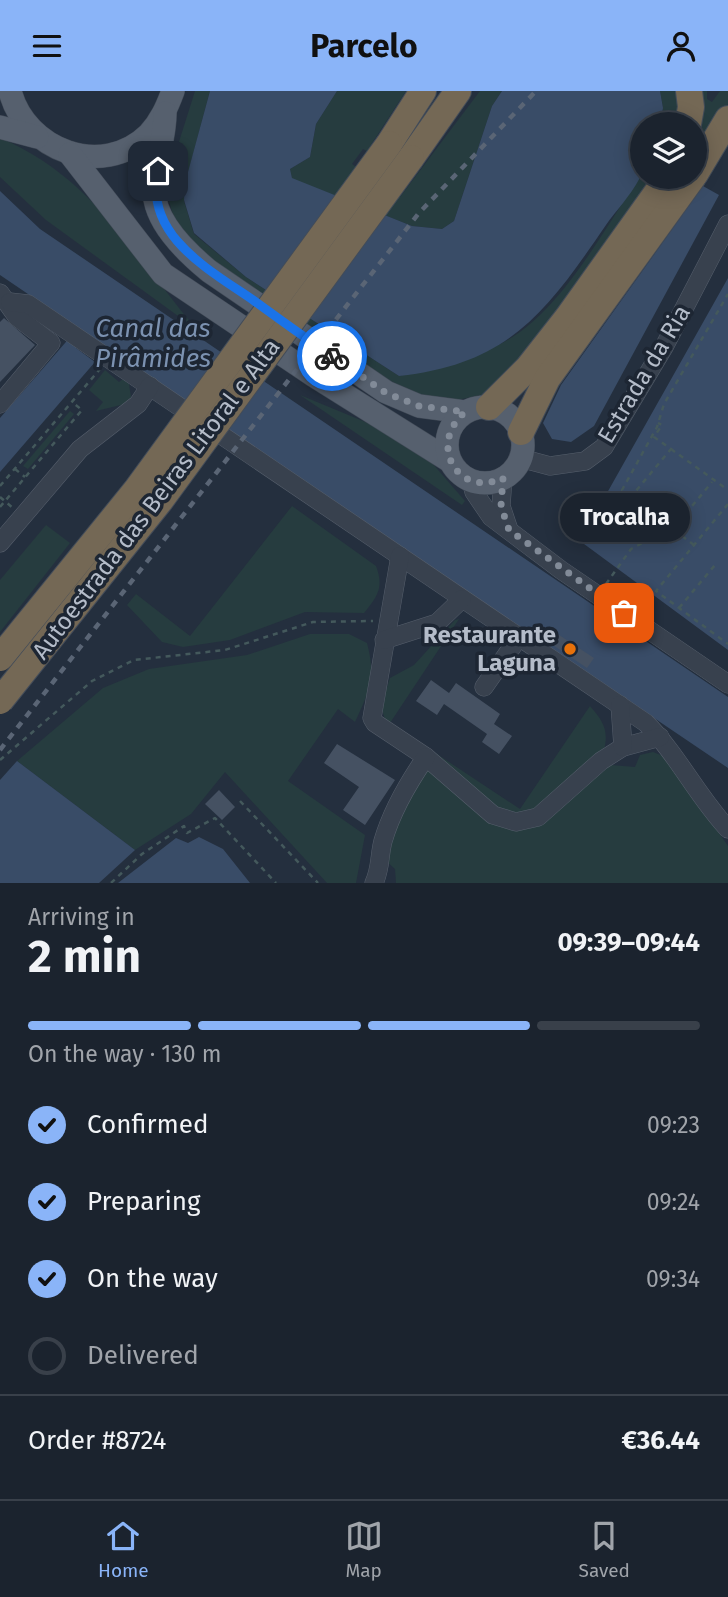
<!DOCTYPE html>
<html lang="en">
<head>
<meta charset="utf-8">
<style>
	:root { --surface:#1b232e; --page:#282f3a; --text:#f1f3f6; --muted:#a0a4aa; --line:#39404a; --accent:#8ab4f8 }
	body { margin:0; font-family:"Fira Sans",sans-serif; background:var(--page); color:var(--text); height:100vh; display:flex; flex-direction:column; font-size:26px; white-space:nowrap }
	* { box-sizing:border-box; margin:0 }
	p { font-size:23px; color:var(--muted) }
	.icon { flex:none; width:38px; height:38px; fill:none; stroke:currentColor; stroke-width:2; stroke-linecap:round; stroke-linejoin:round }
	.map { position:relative; height:792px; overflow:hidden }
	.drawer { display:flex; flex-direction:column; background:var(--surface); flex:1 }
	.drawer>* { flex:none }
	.buttons { position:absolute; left:630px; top:21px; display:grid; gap:14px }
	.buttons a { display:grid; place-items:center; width:77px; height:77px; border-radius:50%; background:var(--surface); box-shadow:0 4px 18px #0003,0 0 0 2px var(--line); font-size:35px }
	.pin { position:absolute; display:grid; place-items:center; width:60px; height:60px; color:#fff; margin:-30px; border-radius:14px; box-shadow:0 4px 10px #0006 }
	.courier { position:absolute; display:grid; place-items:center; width:70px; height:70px; margin:-35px; border:5px solid #1a73e8; border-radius:50%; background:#fff; color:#222; box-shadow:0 2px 9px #0007 }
	.bubble { position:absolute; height:49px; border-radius:24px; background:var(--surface); box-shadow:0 4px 18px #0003,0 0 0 2px var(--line); font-size:23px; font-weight:700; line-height:49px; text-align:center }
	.head em { font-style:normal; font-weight:700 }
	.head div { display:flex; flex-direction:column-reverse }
	.head { display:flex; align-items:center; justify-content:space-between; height:119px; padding:0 28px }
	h1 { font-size:46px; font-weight:700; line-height:52px }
	.bar { display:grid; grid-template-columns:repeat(4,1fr); gap:10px 7px; align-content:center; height:84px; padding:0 28px }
	.bar i { height:9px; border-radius:5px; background:var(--line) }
	.bar .on { background:var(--accent) }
	.bar p { grid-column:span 4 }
	.line { display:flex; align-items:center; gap:18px; padding:0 28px; border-top:2px solid var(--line) }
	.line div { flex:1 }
	ol { padding:0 28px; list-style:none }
	li { display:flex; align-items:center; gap:21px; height:77px }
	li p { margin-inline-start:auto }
	li .icon { padding:7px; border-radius:50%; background:var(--accent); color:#111; stroke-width:4 }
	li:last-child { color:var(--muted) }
	li i { width:38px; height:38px; border:4px solid var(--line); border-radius:50% }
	header { display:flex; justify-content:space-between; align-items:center; height:91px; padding:0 28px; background:var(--accent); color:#111; font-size:32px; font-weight:700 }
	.dock { display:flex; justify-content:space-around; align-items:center; height:98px; border-top:2px solid var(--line); background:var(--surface); font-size:19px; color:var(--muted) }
	.dock a { display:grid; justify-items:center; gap:4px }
	.dock .on { color:var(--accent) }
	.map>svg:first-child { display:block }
	.green { fill:#263c3f }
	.water { fill:#394c67 }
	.building { fill:#455162 }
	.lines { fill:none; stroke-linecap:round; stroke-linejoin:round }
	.minor-casing { stroke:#565f6c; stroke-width:19 }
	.major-casing { stroke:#414a57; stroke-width:24 }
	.highway-casing { stroke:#434c59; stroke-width:28 }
	.path { stroke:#44595c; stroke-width:2.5; stroke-dasharray:5 5; stroke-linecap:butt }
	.minor { stroke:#38414e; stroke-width:18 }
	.major { stroke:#56606e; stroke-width:23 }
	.highway { stroke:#746855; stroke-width:26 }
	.rail { stroke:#5a6575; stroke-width:4.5; stroke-dasharray:7 7; stroke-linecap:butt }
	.highway-bridge-casing { stroke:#434c59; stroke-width:28; stroke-linecap:butt }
	.highway-bridge { stroke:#746855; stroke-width:26 }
	.done { stroke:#828b98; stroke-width:7; stroke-dasharray:0 12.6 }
	.route { stroke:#1a73e8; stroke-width:9 }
	.food-dot { fill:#e8710a; stroke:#1d2633; stroke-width:2.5 }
	.labels { text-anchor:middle; stroke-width:7; stroke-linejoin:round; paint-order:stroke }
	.street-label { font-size:24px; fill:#b4bcc9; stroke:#1d2633 }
	.poi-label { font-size:24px; font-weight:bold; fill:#b4bcc9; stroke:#1d2633; text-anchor:end }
	.water-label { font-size:26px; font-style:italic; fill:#7c92b1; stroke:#1d2633 }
</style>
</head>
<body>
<header><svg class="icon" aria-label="menu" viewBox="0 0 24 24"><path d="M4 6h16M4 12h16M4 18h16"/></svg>Parcelo<svg class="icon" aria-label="person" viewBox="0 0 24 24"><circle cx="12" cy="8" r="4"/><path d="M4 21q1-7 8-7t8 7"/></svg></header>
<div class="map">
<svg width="728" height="792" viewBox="0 0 728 792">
	<rect width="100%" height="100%" fill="#242f3e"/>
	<g class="green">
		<path d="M195,0h15l-25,93 -1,17 10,33 52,43 153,99c32,-10 68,-17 99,-31 61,-28 107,-118 144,-172v4h16l-87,123 -81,93 -37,8 -30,-5 -41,-19 -184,-127 -24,-31 -9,-33z"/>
		<path d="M337,0h69l-39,60 -4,-2 -11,15 48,33 80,-106h22l-10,15 -38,115 -12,8 -30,-3 -120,-47 -2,-10 20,-12 6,-33z"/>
		<path d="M660,0h21v33h-21l3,-16z"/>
		<path d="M697,0h10v8l5,3 8,-11h8v13l-5,10 -28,35z"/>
		<path d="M0,47c90,37 136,119 196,191l-150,-109 -46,-43z"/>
		<path d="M105,279l14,12 4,-3 6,5 2,13 -6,7 -29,7 7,-9 -14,-12z"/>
		<path d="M300,304l75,31 51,30 39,45 -3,4z"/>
		<path d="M70,320l4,3 -46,55 -5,-3z"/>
		<path d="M292,415l84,60c8,21 2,30 -12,47l-59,-1 -75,28 -47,7 -21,-5 -35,-37 9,-11 54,42z"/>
		<path d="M46,434l24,18 -70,89v-52z"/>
		<path d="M459,528l-69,104 130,86 70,-103c13,15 19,24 14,44l-64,59 -17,7 -32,-9 -105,-84 -5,-17 9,-28 24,-13 41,-45z"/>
		<path d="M310,543h39l18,9c9,34 3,47 -12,79l-17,-13 -50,72 77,54 -9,48h-29l-102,-111 -34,42 -56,36 -118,-89 86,-73 46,-19 98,-14z"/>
		<path d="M653,661l15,6 60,88v37h-332l-1,-14 -11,-10 3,-20 35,-65 7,-4 62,50 69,-12 51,-43 24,2 5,-12z"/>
	</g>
	<g class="water">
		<path d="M210,0h127l-21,33 -6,33 -20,12 2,9 120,48 30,3 12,-8 38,-115 10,-15h158l3,17 -3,16h-18c0,14 4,35 0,48 -4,15 -27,40 -36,53 -59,86 -96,139 -207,151l-153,-99 -52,-44 -10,-33 1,-17z"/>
		<path d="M703,95l16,9 -125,231 -23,16 -19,-3 -9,-16 18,-38z"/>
		<path d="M0,100l40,38 688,468v71l-642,-434 -10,14 19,14 -95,110v-54l78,-90 -78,-53z"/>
		<path d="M728,187v372l-148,-109z"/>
		<path d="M17,670l118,89 -36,33h-99v-103z"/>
		<path d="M199,746l24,12 27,34h-132l58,-45 12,5z"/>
	</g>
	<g class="building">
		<path d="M4,227l31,27 -35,37v-60z"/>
		<path d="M550,538l44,29 -7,10 -43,-29z"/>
		<path d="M431,589l18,13 7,-10 44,31 -6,10 18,12 -13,18 -17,-12 5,-8 -43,-30 -7,11 -21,-14z"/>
		<path d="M337,653l58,36 -30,45 -22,-15 16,-23 -35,-24z"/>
		<path d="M219,699l16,17 -13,13 -17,-16z"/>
	</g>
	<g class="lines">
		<g class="minor-casing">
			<g id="minor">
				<path d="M0,202l17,24 34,26 -51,61"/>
				<path d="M10,211l18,2 618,419c32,32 51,73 82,106"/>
				<path d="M520,367l30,8 35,-5 19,-14 60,-100 64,-123"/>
				<path d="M503,387l-2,28 8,24"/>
				<path d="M471,390l3,11 17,25 70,53 167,114"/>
				<path d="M0,452l80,-94 58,-45 12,-18"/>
				<path d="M400,465l-28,162 3,5 51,34 67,58 23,7 22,-5 63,-56 22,-14 37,-10"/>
				<path d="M384,549l53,-17 25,-24"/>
				<path d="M484,596l35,-50"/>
				<path d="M620,614l3,42"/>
				<path d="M374,792c7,-15 5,-27 9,-42 9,-31 25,-58 43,-84"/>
			</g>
		</g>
		<g class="major-casing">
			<g id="major">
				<path d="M10,0c15,59 92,89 139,43 12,-13 18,-27 24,-43"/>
				<path d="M165,22c0,26 -10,49 -11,75 -1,33 32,64 55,83l177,121 33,14 46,6"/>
				<path d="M0,36l37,10"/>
				<path d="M70,63l93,120 150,101 137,86"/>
				<circle cx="485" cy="354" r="38"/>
			</g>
		</g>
		<g class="highway-casing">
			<g id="highway">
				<path d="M688,33l3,-17 -2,-16"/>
				<path d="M389,53l34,-53"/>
				<path d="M411,67l47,-67"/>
				<path d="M695,83l33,-55"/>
				<path d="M489,316l39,-39 40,-51 100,-140"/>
				<path d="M521,341l26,-53 146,-202"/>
			</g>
		</g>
		<g class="path">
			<path d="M671,358l57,41"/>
			<path d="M15,378l10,8"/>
			<path d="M0,395l100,-117"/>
			<path d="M0,406l13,11"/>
			<path d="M630,407l41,-49 -17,-12 8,-12 -4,-2"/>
			<path d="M728,413l-72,87 72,53"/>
			<path d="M0,416l82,-97 -10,-8"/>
			<path d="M673,438l39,-47"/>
			<path d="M694,454l-72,-55 35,-63 7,-23 64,-110"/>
			<path d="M606,493l25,-35 40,-21"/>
			<path d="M679,517l36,-43"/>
			<path d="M0,669l92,-79 42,-21 91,-10 88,-28 60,-1"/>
			<path d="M240,710l78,82"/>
			<path d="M111,792l31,-29 42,-28 3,7 28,-15 61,65"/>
		</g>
		<use href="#minor" class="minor"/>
		<use href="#major" class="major"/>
		<use href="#highway" class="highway"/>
		<path class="rail" d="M0,659l419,-537 117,-122"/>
		<g class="highway-bridge-casing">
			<g id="highway-bridge">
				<path d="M0,567l137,-169 252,-345"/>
				<path d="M0,610l160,-200 251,-343"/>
			</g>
		</g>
		<use href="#highway-bridge" class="highway-bridge"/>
	</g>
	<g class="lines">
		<path class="done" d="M332,265l54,37 33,13 46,6c-38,32 -7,87 38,66l-2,28 8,24 115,83"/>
		<path class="route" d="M158,80c-14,64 50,98 95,129 26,19 52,38 79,56"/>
	</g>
	<circle class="food-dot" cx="570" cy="558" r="7"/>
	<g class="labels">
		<g class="street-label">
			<text transform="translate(644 283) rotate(-59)" y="8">Estrada da Ria</text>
			<text transform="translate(156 408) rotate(-53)" y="8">Autoestrada das Beiras Litoral e Alta</text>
		</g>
		<g class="poi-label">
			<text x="556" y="552">Restaurante<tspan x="556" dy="28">Laguna</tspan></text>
		</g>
		<g class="water-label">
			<text x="153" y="246">Canal das<tspan x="153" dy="30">Pirâmides</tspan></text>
		</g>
	</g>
</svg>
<div class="buttons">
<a><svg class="icon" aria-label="layers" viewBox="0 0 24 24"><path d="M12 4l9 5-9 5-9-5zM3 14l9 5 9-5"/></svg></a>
</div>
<div class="pin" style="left:624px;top:522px;background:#ea580c"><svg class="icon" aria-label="bag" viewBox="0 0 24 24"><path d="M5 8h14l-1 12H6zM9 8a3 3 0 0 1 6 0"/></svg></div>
<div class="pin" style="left:158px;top:80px;background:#1f2937"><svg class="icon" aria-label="home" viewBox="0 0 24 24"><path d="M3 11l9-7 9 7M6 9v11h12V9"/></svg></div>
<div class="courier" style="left:332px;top:265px"><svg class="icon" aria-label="bike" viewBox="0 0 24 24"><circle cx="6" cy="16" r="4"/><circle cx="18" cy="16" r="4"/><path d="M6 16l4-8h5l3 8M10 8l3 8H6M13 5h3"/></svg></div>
<div class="bubble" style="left:560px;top:402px;width:130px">Trocalha</div>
</div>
<section class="drawer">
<div class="head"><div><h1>2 min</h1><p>Arriving in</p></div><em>09:39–09:44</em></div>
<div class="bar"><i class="on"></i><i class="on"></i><i class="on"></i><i></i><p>On the way · 130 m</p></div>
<ol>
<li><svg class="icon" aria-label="check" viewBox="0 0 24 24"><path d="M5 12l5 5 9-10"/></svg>Confirmed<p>09:23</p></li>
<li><svg class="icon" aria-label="check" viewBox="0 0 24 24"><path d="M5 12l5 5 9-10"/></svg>Preparing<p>09:24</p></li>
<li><svg class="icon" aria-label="check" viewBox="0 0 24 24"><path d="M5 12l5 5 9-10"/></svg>On the way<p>09:34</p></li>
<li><i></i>Delivered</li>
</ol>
<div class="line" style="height:91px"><div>Order #8724</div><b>€36.44</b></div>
</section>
<nav class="dock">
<a class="on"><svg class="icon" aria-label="home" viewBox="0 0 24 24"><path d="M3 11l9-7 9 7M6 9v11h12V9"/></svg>Home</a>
<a><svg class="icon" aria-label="map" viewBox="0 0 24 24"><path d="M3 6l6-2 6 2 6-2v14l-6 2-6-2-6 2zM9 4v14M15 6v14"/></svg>Map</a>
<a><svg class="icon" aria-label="saved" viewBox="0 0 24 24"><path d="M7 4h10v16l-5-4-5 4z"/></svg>Saved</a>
</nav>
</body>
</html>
